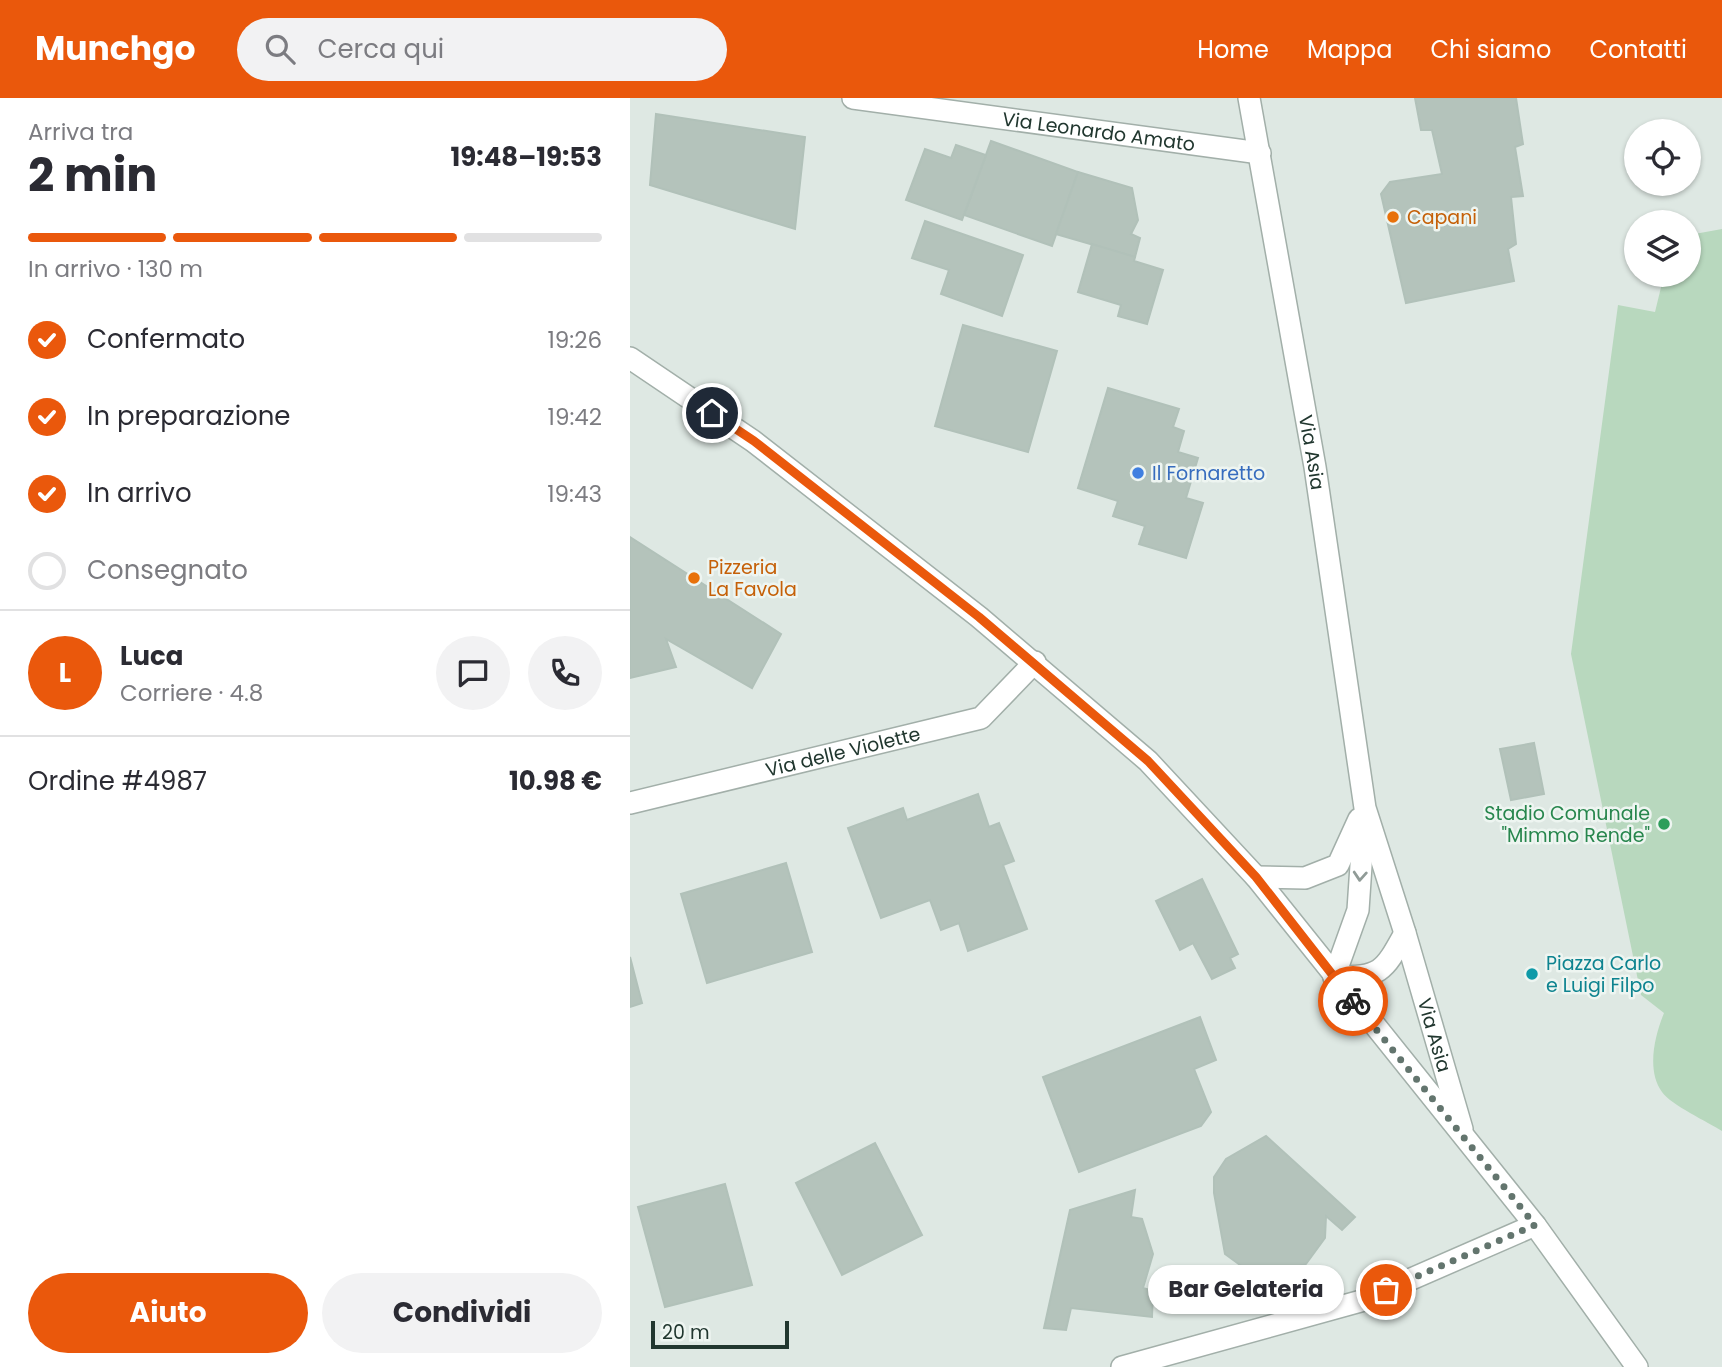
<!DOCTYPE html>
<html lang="it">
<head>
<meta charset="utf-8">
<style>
	:root { --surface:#fff; --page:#f2f2f3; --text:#2b2b33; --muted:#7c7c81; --line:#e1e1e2; --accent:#ea580c }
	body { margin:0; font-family:Poppins,sans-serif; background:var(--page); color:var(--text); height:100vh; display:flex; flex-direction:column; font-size:26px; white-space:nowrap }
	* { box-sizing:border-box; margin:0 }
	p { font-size:23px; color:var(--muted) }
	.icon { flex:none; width:38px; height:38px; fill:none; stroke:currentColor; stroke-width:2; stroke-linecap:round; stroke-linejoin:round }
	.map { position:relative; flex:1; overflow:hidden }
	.panel { display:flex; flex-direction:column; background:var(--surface); width:630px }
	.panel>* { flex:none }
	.controls { position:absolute; left:994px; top:21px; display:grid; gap:14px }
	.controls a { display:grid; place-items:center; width:77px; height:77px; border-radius:50%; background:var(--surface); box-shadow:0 2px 5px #0004; font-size:35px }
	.scale { position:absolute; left:21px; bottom:18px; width:138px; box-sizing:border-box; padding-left:7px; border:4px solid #21372f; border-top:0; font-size:19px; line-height:24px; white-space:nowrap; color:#21372f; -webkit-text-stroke:5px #eef5f1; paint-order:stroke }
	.pin { position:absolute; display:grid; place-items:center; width:60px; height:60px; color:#fff; margin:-30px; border:4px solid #fff; border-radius:50%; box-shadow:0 2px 7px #0007 }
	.courier { position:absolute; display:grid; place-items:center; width:70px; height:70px; margin:-35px; border:5px solid #ea580c; border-radius:50%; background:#fff; color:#222; box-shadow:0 2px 9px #0007 }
	.bubble { position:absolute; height:49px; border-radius:24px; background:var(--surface); box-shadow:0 2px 5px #0004; font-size:23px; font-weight:700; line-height:49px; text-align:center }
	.overview em { font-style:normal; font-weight:700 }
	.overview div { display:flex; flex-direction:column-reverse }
	.overview { display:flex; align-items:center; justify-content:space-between; height:119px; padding:0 28px }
	h1 { font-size:46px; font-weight:700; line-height:52px }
	.bar { display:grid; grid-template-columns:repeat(4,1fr); gap:10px 7px; align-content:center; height:84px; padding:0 28px }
	.bar i { height:9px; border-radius:5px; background:var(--line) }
	.bar .selected { background:var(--accent) }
	.bar p { grid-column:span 4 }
	.line { display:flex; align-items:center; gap:18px; padding:0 28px; border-top:2px solid var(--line) }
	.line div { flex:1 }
	.round { display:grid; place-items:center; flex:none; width:74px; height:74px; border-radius:37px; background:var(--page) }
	ol { padding:0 28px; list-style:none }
	li { display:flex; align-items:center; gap:21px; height:77px }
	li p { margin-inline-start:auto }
	li .icon { padding:7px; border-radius:50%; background:var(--accent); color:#fff; stroke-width:4 }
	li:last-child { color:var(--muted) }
	li i { width:38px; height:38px; border:4px solid var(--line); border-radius:50% }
	.button { display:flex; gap:14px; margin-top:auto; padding:14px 28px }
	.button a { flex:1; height:80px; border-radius:42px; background:var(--accent); color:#fff; font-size:28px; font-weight:700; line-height:80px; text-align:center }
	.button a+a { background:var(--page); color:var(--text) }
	header { display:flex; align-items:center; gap:42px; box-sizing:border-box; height:98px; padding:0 35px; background:var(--accent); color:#fff }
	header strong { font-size:33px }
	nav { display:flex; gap:38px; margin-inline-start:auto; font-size:24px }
	.search { width:490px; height:63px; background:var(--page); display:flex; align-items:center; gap:18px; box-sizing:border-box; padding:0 24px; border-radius:38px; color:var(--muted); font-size:26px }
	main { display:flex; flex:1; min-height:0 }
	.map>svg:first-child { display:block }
	.green { fill:#b8d8be }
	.building { fill:#b4c3bb; stroke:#b1c1b9; stroke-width:2 }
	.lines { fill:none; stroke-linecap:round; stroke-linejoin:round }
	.minor-casing { stroke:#a2afa9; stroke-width:24 }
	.tertiary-casing { stroke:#a2afa9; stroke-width:24 }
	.minor { stroke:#fff; stroke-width:21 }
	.tertiary { stroke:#fff; stroke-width:21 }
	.oneway { stroke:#909b97 }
	.done { stroke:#63756e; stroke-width:7; stroke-dasharray:0 12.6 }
	.route { stroke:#ea580c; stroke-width:9 }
	.food-dot { fill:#e8710a; stroke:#eef5f1; stroke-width:2.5 }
	.shop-dot { fill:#3f7fe0; stroke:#eef5f1; stroke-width:2.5 }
	.leisure-dot { fill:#2e9e5b; stroke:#eef5f1; stroke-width:2.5 }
	.culture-dot { fill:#0f9aa8; stroke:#eef5f1; stroke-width:2.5 }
	.labels { text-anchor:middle; stroke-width:5; stroke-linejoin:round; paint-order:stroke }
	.street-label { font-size:19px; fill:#21372f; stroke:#eef5f1 }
	.food-label { font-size:19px; fill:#c56008; stroke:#eef5f1; text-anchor:start }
	.shop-label { font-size:19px; fill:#366cbe; stroke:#eef5f1; text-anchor:start }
	.leisure-label { font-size:19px; fill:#27864d; stroke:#eef5f1; text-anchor:end }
	.culture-label { font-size:19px; fill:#0d838f; stroke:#eef5f1; text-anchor:start }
</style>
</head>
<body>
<header>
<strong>Munchgo</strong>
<div class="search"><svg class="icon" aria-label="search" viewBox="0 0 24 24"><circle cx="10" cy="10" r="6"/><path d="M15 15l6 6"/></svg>Cerca qui</div>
<nav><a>Home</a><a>Mappa</a><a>Chi siamo</a><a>Contatti</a></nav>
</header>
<main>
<section class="panel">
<div class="overview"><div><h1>2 min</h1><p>Arriva tra</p></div><em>19:48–19:53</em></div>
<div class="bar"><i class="selected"></i><i class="selected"></i><i class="selected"></i><i></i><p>In arrivo · 130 m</p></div>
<ol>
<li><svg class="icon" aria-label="check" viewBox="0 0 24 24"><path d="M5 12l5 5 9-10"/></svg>Confermato<p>19:26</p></li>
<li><svg class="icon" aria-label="check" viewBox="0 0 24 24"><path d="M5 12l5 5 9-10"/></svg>In preparazione<p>19:42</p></li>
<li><svg class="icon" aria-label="check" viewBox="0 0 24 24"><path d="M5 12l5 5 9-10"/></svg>In arrivo<p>19:43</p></li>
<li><i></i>Consegnato</li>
</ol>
<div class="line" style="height:126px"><b class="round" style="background:var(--accent);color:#fff">L</b><div><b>Luca</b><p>Corriere · 4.8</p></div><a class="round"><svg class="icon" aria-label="chat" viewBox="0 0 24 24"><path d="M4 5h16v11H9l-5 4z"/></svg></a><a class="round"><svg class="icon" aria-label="phone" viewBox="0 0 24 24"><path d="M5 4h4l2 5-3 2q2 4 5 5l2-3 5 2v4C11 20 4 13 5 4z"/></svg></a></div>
<div class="line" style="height:91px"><div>Ordine #4987</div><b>10.98 €</b></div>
<div class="button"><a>Aiuto</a><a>Condividi</a></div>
</section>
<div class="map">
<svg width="1092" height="1269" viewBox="0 0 1092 1269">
	<rect width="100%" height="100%" fill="#dee8e3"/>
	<path class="green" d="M1092,131v902c-14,-9 -51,-26 -60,-39 -16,-22 -7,-57 2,-79l-23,-18 -70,-341 47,-349 37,7 9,-37h25v-40z"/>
	<g class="building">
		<path d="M785,0h101l7,46 -8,3 8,49 -12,1 5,47 -8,5 6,32 -108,22 -25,-109 9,-12 52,-8 -10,-44h-11z"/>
		<path d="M26,16l149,23 -10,92 -145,-44z"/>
		<path d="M361,43l87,31 -26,74 -88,-31z"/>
		<path d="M326,47l30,10 -24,65 -56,-20 19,-51 26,9z"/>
		<path d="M448,74l54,16 6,32 -7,14 9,4 -5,19 -79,-23z"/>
		<path d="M295,123l98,34 -21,61 -61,-22 8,-24 -37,-12z"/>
		<path d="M462,146l43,13 -1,4 29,9 -16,54 -29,-8 3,-11 -43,-13z"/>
		<path d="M333,227l94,26 -29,101 -93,-26z"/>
		<path d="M478,290l71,21 -6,18 11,4 -6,21 20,6 -12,40 17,5 -17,55 -47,-14 6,-18 -32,-10 5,-15 -40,-13z"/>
		<path d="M0,439l151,97 -29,54 -86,-49 10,28 -46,11z"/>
		<path d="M904,645l10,51 -33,6 -11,-51z"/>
		<path d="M348,696l11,33 10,-4 15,38 -11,4 24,64 -59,22 -9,-28 -18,7 -11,-30 -49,18 -33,-90 55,-20 4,12z"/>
		<path d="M156,765l26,89 -105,31 -26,-89z"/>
		<path d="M572,781l36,75 -8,4 5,10 -23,11 -19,-36 -13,7 -24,-49z"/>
		<path d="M0,859l12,46 -12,4z"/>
		<path d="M570,919l16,43 -22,9 17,43 -10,14 -122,46 -36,-95z"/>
		<path d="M636,1038l89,81 -13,13 -16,-14 -1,22 -19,26 -48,14 -33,-24 -11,-61v-16l12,-18z"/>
		<path d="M245,1045l47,92 -80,40 -46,-92z"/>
		<path d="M95,1086l27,101 -87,22 -27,-100z"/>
		<path d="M505,1092l-4,27 11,2 11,35 -10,34 10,3 -1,26 -81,-9 -5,22 -22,-2 26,-118z"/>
	</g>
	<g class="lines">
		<g class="minor-casing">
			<g id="minor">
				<path id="s1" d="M223,0l407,55"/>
				<path id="s2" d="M0,705l351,-85 54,-56"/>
				<path d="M492,1269l239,-66 174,-76"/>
			</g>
		</g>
		<g class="tertiary-casing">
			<g id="tertiary">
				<path id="s3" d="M619,0l66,369 50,341 40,125 57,196"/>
				<path d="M0,260l123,83 226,176 169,144 108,116 279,348 102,142"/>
				<path d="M626,779l49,1 33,-13 21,-46"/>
				<path d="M704,879l24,-67 6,-89"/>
				<path d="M704,879c47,0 49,-4 71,-44"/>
			</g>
		</g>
		<use href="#minor" class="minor"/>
		<use href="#tertiary" class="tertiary"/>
	</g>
	<defs><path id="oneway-chevron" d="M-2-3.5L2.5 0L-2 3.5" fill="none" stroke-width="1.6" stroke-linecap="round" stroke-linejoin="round" transform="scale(1.75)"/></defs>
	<use class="oneway" href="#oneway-chevron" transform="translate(730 778) rotate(94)"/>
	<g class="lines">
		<path class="done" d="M723,903l182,224 -149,65"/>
		<path class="route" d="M82,315l42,28 225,176 169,144 108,116 97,124"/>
	</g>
	<g class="food-dot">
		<circle cx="763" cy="119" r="7"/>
		<circle cx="64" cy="480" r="7"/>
	</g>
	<circle class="shop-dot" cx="508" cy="375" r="7"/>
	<circle class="leisure-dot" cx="1034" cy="726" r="7"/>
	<circle class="culture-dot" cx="902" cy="876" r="7"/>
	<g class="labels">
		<g class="street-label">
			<text dy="7" stroke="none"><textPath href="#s1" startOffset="248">Via Leonardo Amato</textPath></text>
			<text dy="7" stroke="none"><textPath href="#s3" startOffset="360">Via Asia</textPath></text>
			<text dy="7" stroke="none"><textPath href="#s2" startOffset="219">Via delle Violette</textPath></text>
			<text dy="7" stroke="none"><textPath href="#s3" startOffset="957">Via Asia</textPath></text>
		</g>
		<g class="food-label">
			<text x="777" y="126">Capani</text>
			<text x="78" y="476">Pizzeria<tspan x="78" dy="22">La Favola</tspan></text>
		</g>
		<g class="shop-label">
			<text x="522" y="382">Il Fornaretto</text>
		</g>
		<g class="leisure-label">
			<text x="1020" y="722">Stadio Comunale<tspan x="1020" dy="22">"Mimmo Rende"</tspan></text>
		</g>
		<g class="culture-label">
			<text x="916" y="872">Piazza Carlo<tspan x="916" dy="22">e Luigi Filpo</tspan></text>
		</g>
	</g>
</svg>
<div class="controls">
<a><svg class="icon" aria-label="locate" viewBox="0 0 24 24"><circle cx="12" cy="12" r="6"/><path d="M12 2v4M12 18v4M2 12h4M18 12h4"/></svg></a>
<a><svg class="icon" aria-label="layers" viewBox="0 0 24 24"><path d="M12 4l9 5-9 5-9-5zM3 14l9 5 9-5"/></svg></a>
</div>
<div class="scale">20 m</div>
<div class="pin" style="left:756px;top:1192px;background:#ea580c"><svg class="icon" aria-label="bag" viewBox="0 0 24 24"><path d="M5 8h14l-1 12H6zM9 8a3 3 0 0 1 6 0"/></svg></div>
<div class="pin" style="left:82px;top:315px;background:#1f2937"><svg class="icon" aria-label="home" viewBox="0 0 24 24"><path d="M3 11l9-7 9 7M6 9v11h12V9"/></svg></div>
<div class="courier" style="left:723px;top:903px"><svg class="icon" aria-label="bike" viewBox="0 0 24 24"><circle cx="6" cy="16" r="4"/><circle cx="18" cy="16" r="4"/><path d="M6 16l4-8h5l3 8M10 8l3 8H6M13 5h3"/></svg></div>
<div class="bubble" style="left:518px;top:1167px;width:196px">Bar Gelateria</div>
</div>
</main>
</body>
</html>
